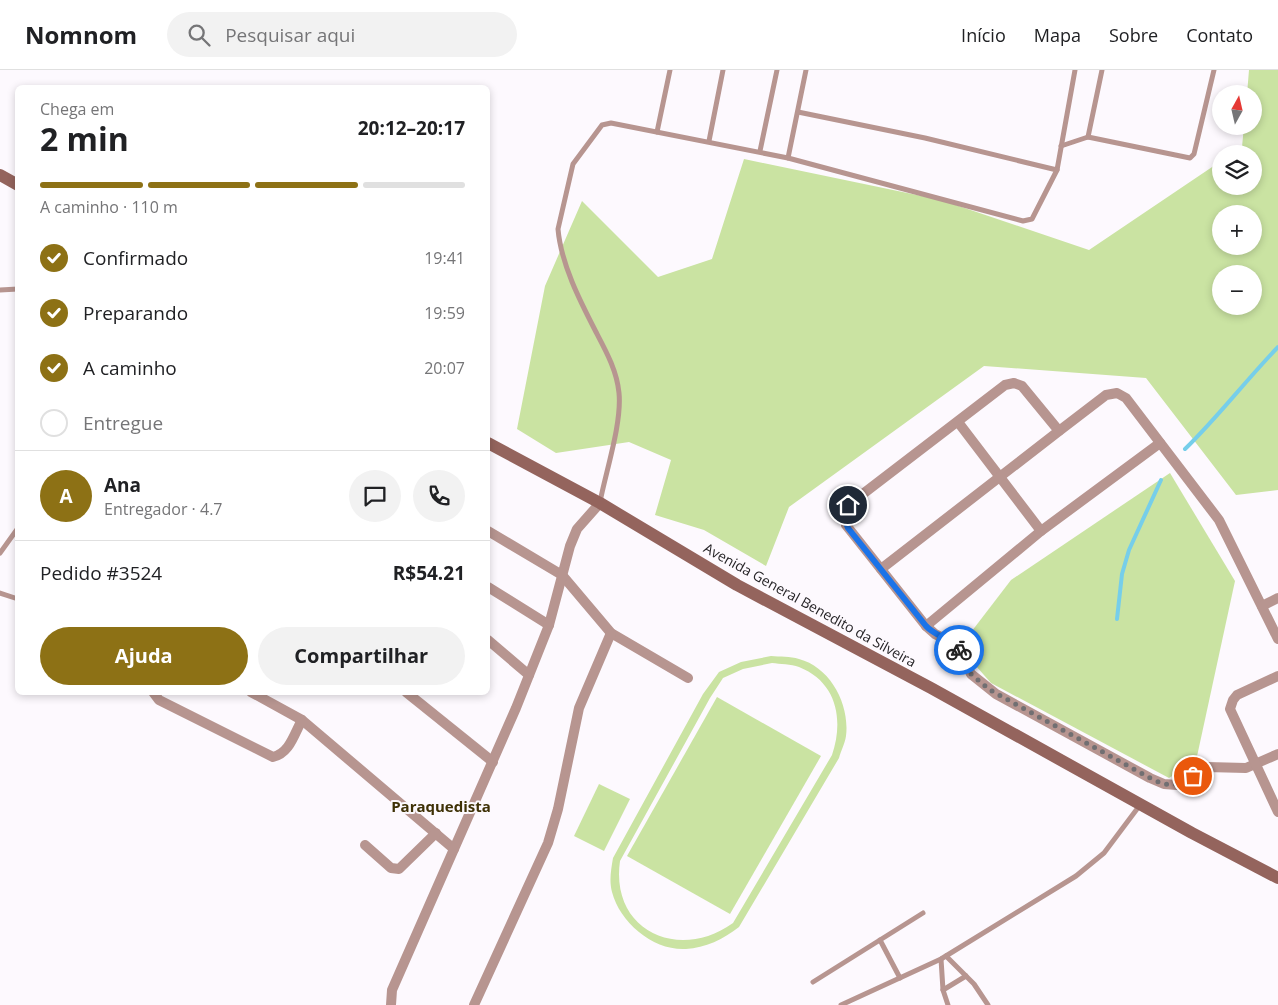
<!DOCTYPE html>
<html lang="pt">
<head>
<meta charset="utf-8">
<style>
	:root { --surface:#fff; --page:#f2f2f2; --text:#202124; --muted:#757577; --line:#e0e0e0; --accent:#8d7115 }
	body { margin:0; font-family:"Open Sans",sans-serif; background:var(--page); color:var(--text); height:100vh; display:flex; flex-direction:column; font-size:19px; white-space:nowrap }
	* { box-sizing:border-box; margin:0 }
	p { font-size:16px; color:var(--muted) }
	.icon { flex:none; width:28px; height:28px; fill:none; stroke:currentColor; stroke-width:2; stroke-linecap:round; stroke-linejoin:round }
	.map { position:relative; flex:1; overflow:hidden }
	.panel { position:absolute; left:15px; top:15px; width:475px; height:610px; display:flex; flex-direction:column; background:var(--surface); border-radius:8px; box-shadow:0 2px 8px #0003 }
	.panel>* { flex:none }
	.needle { width:32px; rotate:8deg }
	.controls { position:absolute; left:1212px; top:15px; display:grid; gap:10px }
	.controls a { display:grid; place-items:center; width:50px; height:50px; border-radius:50%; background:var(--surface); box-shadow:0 2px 8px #0003; font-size:25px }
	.pin { position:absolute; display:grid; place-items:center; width:42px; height:42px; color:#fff; margin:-21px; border:2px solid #fff; border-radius:50%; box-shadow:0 1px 5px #0007 }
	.courier { position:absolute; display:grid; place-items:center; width:50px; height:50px; margin:-25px; border:4px solid #1a73e8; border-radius:50%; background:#fff; color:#222; box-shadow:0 1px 6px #0007 }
	.overview em { font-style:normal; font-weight:700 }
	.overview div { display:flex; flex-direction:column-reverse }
	.overview { display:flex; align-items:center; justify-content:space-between; height:85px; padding:0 25px }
	h1 { font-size:32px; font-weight:700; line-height:38px }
	.bar { display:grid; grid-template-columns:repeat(4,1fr); gap:8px 5px; align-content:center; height:60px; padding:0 25px }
	.bar i { height:6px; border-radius:4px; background:var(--line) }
	.bar .current { background:var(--accent) }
	.bar p { grid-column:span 4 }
	.line { display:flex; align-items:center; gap:12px; padding:0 25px; border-top:1px solid var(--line) }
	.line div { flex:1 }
	.round { display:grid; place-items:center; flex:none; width:52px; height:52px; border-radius:26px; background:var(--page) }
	ol { padding:0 25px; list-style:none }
	li { display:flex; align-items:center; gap:15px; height:55px }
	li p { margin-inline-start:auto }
	li .icon { padding:5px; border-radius:50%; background:var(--accent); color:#fff; stroke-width:4 }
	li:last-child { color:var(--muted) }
	li i { width:28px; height:28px; border:2px solid var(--line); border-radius:50% }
	.action { display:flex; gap:10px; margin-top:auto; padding:10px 25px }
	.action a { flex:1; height:58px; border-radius:30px; background:var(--accent); color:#fff; font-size:20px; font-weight:700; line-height:58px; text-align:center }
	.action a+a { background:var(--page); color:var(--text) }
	header { display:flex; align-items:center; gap:30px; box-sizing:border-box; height:70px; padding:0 25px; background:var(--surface); border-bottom:1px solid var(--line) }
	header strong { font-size:24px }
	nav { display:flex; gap:28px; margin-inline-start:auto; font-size:18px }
	.search { width:350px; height:45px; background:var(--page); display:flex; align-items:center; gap:12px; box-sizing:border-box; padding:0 18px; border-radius:28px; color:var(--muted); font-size:19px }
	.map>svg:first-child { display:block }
	.green { fill:#cae3a2; fill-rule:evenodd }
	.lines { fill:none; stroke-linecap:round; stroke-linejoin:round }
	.stream { stroke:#76ceea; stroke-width:4 }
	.lane { stroke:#b79590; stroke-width:5 }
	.street { stroke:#b79590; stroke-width:10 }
	.secondary { stroke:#94645d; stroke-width:12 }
	.done { stroke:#716f72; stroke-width:5; stroke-dasharray:0 9 }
	.route { stroke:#1a73e8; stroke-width:6 }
	.labels { text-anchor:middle; stroke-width:4; stroke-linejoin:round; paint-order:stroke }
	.street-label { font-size:14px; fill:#262427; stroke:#fdf9fe }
	.neighbourhood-label { font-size:15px; font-weight:bold; fill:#3e3106; stroke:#fdf9fe }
</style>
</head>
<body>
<header>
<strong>Nomnom</strong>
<div class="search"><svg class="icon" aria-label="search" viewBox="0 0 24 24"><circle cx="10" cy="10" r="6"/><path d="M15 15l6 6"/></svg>Pesquisar aqui</div>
<nav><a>Início</a><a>Mapa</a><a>Sobre</a><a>Contato</a></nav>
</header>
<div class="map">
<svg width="1278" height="935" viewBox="0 0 1278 935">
	<rect width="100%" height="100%" fill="#fdf9fe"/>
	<g class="green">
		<path d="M1249,0h29v420l-42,5 -90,-117 -162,-12 -195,141 -23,59 -62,-36 -49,-15 16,-55 -42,-18 -73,11 -39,-24 28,-143 37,-85 76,76 54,-18 32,-100 197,41 148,50 132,-89v25h33v-32h-23l11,-7 2,-21h10v-32h-7zM1221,144h33v32h-33zM1221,204h33v32h-33z"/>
		<path d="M1170,403l65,108 -39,180 -27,17 -178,-95 -15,-17 -11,-26 46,-60z"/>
		<path d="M771,586c9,1 19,0 28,3 31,8 51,45 47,77 -1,7 -5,15 -7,22l-100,169c-15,12 -34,21 -53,22 -32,2 -66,-26 -74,-57 -3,-11 -1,-22 1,-34l90,-164 16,-22 22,-10zM772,593c8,1 19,1 27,4 38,15 45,53 33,88l-99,168c-54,39 -123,8 -113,-62l90,-163 13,-20 20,-9z"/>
		<path d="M717,627l104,59 -91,158 -103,-58z"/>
		<path d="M599,714l31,15 -26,52 -30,-15z"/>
	</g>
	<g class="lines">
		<g class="stream">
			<path d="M1185,379c33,-32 61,-69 93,-102"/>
			<path d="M1117,549l5,-45 7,-24 32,-70"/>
		</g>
		<g class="lane">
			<path d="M798,42l127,26 132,32 18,-100"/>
			<path d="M657,62l13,-62"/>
			<path d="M1088,67l14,-67"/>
			<path d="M709,71l14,-71"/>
			<path d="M1061,76l27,-9 102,21 4,-4 20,-84"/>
			<path d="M760,81l17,-81"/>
			<path d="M788,88l18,-88"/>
			<path d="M0,220l18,-1"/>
			<path d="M600,432c6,-31 22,-79 19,-109 -2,-22 -13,-42 -23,-61 -16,-31 -35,-68 -38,-103l15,-65 29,-39 9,-2 177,35 235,63 9,-2 25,-49"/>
			<path d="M0,483l18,-25"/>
			<path d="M0,523l18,6"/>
			<path d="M880,870l20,38"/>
			<path d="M946,886l28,28 14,21"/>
			<path d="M941,889l2,31 5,15"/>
			<path d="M813,912l110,-69"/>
			<path d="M943,920l23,-14"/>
			<path d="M841,935l100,-46 135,-83 28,-23 36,-48"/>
		</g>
		<g class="street">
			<path d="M958,352l83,109"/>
			<path d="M1059,361l-37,-45 -8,-3 -9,2 -154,118 -6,9 1,13 80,101 9,8 21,11 15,29 25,20 154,84 14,6 13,1 30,-18 39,1 32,-14"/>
			<path d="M488,461l74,44 49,58 77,45"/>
			<path d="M881,499l178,-138 47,-36 11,-2 9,5 93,122 59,119"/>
			<path d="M488,517l61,38"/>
			<path d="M1262,536l16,-8"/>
			<path d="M926,556l115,-95 119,-88"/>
			<path d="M488,570l41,35"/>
			<path d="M1278,606l-41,19 -4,5 -3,9 48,103"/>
			<path d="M153,622l6,8 114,57c17,-4 21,-23 29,-37"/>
			<path d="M251,622l51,28 152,129"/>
			<path d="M406,622l87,70"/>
			<path d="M365,775l26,23 8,1 37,-36"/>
			<path d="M391,935l1,-15 124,-282 33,-83 21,-79 7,-17 23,-26"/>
			<path d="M474,935l74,-162 10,-34 21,-101 32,-75"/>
		</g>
		<g class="secondary">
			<path d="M0,105l18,10"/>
			<path d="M488,373l112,60 137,82 194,103 261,145 86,45"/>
		</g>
	</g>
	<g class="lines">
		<path class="done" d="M959,580l12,24 19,16 160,88c17,9 27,9 43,-2"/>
		<path class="route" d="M848,435l-4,13 4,10 78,98c9,10 26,13 33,24"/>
	</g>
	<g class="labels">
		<g class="street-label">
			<text transform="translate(810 535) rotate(29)" y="5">Avenida General Benedito da Silveira</text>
		</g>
		<g class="neighbourhood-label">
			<text x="441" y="742">Paraquedista</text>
		</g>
	</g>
</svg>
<div class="controls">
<a><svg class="needle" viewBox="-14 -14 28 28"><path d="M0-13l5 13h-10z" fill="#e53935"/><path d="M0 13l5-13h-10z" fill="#757577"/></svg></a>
<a><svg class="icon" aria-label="layers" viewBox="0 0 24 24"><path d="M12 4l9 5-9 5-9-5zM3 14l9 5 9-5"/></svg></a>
<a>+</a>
<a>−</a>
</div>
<div class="pin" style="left:1193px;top:706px;background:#ea580c"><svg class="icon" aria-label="bag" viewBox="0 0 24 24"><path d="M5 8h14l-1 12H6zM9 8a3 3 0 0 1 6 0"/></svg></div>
<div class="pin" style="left:848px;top:435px;background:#1f2937"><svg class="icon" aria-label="home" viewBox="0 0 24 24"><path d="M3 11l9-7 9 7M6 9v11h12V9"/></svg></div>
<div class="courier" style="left:959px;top:580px"><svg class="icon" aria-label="bike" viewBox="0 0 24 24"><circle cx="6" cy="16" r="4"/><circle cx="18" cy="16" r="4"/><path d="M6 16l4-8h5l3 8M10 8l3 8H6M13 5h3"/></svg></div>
<section class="panel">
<div class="overview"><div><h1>2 min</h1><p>Chega em</p></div><em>20:12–20:17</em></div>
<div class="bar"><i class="current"></i><i class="current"></i><i class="current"></i><i></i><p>A caminho · 110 m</p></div>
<ol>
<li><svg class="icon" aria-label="check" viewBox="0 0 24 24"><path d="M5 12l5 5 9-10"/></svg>Confirmado<p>19:41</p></li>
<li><svg class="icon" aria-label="check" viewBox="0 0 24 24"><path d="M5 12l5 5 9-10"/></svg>Preparando<p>19:59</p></li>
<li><svg class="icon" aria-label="check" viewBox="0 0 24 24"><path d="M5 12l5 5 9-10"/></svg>A caminho<p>20:07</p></li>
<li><i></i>Entregue</li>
</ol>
<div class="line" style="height:90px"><b class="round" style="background:var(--accent);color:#fff">A</b><div><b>Ana</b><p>Entregador · 4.7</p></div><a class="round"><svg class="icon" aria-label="chat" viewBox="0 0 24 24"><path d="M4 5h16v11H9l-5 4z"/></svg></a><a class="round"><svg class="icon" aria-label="phone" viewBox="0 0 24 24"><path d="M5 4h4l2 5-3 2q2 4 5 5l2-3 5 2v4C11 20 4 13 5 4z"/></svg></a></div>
<div class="line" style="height:65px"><div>Pedido #3524</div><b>R$54.21</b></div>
<div class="action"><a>Ajuda</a><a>Compartilhar</a></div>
</section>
</div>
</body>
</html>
